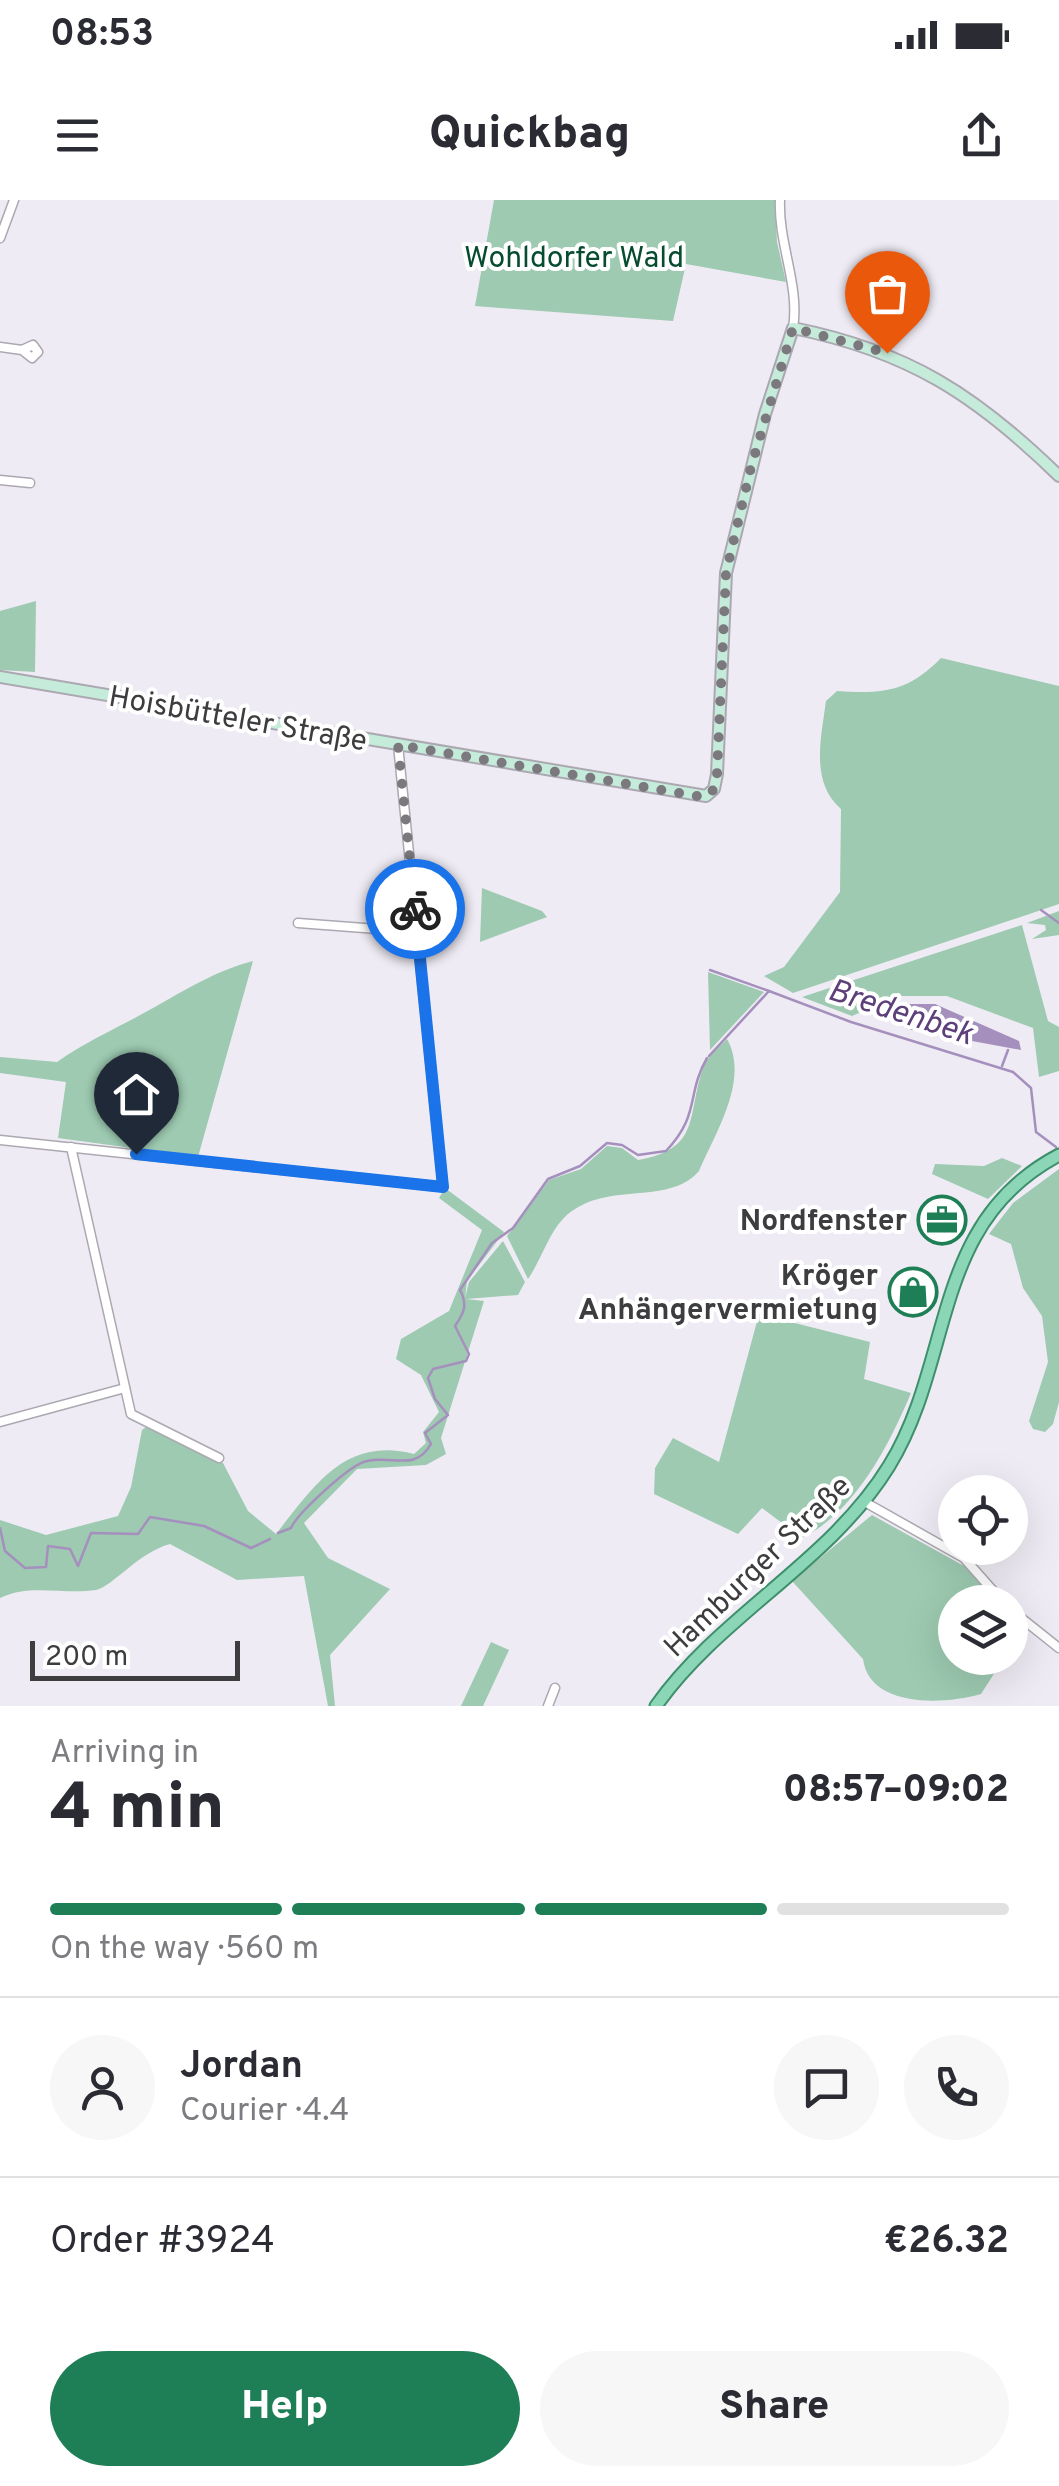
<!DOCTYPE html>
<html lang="en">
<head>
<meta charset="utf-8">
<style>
	:root { --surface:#fff; --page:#f7f7f7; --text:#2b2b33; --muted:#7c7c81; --line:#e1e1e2; --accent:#1e7f57 }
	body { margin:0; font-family:Overpass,sans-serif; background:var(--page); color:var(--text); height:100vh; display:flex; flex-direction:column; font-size:38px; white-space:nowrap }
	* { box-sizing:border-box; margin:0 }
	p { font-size:32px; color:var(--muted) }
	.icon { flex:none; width:55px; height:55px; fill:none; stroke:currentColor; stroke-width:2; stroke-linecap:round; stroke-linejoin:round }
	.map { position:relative; height:1506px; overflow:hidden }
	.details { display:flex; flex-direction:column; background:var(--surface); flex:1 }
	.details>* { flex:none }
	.fabs { position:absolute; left:938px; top:1275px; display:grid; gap:20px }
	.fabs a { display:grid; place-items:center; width:90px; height:90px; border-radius:50%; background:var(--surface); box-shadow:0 10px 40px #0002; font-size:50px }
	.scale { position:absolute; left:30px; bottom:25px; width:210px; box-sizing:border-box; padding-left:10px; border:5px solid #3d3c3f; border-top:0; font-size:28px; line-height:35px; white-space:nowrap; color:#3d3c3f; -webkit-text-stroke:8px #fff; paint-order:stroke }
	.pin { position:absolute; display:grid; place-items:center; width:85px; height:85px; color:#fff; margin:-102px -42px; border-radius:50% 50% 50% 0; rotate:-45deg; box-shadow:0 0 10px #0007 }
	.pin .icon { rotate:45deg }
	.courier { position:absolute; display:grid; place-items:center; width:100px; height:100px; margin:-50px; border:8px solid #1a73e8; border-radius:50%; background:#fff; color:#222; box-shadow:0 2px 12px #0007 }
	.head em { font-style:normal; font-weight:800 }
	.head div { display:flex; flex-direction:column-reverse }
	.head { display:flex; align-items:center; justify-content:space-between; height:170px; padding:0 50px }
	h1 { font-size:65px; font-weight:800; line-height:75px }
	.bar { display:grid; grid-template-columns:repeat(4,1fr); gap:15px 10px; align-content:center; height:120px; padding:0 50px }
	.bar i { height:12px; border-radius:8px; background:var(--line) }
	.bar .on { background:var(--accent) }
	.bar p { grid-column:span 4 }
	.line { display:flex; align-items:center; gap:25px; padding:0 50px; border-top:2px solid var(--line) }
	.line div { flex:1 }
	.round { display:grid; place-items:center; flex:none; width:105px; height:105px; border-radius:52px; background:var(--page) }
	.primary-button { display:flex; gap:20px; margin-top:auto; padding:20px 50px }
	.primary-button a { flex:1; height:115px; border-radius:60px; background:var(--accent); color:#fff; font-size:40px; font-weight:800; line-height:115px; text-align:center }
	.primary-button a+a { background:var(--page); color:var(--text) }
	.status { display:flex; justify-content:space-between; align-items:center; height:70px; padding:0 50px; background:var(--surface); direction:ltr }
	.status svg { height:28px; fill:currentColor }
	header { display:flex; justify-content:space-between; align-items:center; height:130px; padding:0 50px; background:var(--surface); font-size:45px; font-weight:800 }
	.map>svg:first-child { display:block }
	.green { fill:#9dcab1 }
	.water { fill:#a590bd }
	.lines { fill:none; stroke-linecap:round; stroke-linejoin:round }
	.stream { stroke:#a590bd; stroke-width:2.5 }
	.street-casing { stroke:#aca8b1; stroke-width:11 }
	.secondary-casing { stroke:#aca8b1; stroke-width:14 }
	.primary-casing { stroke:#3e8f6c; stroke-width:15 }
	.street { stroke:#fff; stroke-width:8 }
	.secondary { stroke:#c5ebda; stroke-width:10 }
	.primary { stroke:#8bd6b6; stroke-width:11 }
	.done { stroke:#7b797e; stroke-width:10; stroke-dasharray:0 18 }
	.route { stroke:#1a73e8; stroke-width:12 }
	.labels { text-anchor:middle; stroke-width:8; stroke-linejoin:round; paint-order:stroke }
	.park-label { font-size:30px; fill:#074c31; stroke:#fff }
	.street-label { font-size:30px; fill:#3d3c3f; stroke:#fff }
	.poi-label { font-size:30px; font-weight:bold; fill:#3d3c3f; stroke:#fff; text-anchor:end }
	.water-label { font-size:32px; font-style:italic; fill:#5d407a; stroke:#fff }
</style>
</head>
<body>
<div class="status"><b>08:53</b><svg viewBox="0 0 49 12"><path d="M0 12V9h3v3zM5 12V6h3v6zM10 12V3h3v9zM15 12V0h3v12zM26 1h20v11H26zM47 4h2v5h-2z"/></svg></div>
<header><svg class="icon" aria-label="menu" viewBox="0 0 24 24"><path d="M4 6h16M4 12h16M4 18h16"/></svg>Quickbag<svg class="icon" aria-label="share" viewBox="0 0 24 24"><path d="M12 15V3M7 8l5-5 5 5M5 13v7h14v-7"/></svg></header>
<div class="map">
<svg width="1059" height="1506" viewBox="0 0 1059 1506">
	<rect width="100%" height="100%" fill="#efebf4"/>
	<g class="green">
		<path d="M494,0h281l2,42 9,40 -100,-18 -13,57 -198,-15z"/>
		<path d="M36,401l-1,71 -35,-2v-59z"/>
		<path d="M941,458l118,28v218l-266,89 -29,-17 20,-9 56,-75 1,-83c-31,-27 -20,-70 -15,-108l11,-10c46,3 71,1 104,-33z"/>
		<path d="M482,688l60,23 5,6 -67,25z"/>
		<path d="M1059,711v24l-27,4 14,-9 -1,-5 -18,-2z"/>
		<path d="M1022,725l26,96 11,6v44l-20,6 -6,-49 -86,-32h-50l-45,20 -50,-19z"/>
		<path d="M253,761l-55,196 -140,-19 8,-56 -66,-9v-16l57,5c31,-22 63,-35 96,-54 34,-19 62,-37 100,-47z"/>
		<path d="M708,772l56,20 -54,58z"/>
		<path d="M727,839c23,41 -12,94 -28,132 -32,37 -96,7 -136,48 -14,14 -23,43 -35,60l-21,-43 42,-56 32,-11 26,-23 15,2 16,12c62,-11 49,-42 64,-89 3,-13 16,-23 25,-32z"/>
		<path d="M1002,958l20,8 -34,33 -56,-25 3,-10 49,2z"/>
		<path d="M1059,969v233l-6,22 -8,8 -12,-3 -4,-8 19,-59 -6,-46 -19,-28 -12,-44 -22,-10 24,-31z"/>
		<path d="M445,988l59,44 -37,49 -2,17 4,-16 34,-41 22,41 -7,13 -52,4 18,2 -43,137 5,16 -20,11 -69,4 -53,54 24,35 62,31 -60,66 5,51h-7l-24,-130 -67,4 -67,-36c-31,8 -58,43 -74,46 -33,5 -66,-7 -96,8v-78l46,15 72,-19 13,-29 11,-57 4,-3 77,36 25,48 28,23c38,-48 69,-98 138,-80l12,-11 -3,-11 16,-20 -18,-37 -25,-16 5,-20 48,-28 33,-81 -43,-32z"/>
		<path d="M759,1114l111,28 -6,37 47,14c-22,52 -55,118 -109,145l-40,-30 -24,26 -84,-40 1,-26 18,-30 46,24z"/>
		<path d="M872,1315l92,51 32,36h-41v56h49l-23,36c-42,12 -112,12 -118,-35l-71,-78z"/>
		<path d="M491,1442l18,8 -26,56h-22z"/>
	</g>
	<path class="water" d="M900,804h35l84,37 2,9 -114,-21 -12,-9z"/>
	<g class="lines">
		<g class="stream">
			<path d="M1041,710l18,13"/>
			<path d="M710,770l59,21"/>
			<path d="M709,856l60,-65 82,31 162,50 18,16 5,44 20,15"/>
			<path d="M1002,866l6,-16"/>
			<path d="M0,1328l5,23 20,17 21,-1 2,-21 22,3 8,17 13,-33 47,1 12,-17 54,9 47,22 19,-9"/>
			<path d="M278,1333l13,-5c6,-14 59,-64 76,-67 26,-6 48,11 64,-17l-6,-11 23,-18 -13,-16 -7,-21 5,-9 33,-8 3,-7 -14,-28c9,-13 13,-21 5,-36l32,-47 21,-15 35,-49 32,-13 27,-23 15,2 16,10 28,-4c35,-37 20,-57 41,-93"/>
		</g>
		<g class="street-casing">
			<g id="street">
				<path d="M780,0c-2,43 20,86 13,128"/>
				<path d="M0,38l14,-38"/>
				<path d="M0,147l22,3 11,-5 5,7 -6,6 -10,-8"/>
				<path d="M0,280l30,3"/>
				<path d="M298,723l119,9"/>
				<path d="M0,940l443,47 -45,-442"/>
				<path d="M71,947l60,267 88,44"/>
				<path d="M0,1222l125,-34"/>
				<path d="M863,1301l101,57 39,44"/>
				<path d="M1010,1409l49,39"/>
				<path d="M548,1506l7,-18"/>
			</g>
		</g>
		<g class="secondary-casing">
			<path id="secondary" d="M0,477l706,119 8,-7 3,-15 9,-201 39,-159 28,-86c115,23 183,67 266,148"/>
		</g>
		<g class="primary-casing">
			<path id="primary" d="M656,1506c64,-91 174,-144 233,-240 66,-107 41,-243 170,-311"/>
		</g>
		<use href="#street" class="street"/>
		<use href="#secondary" class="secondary"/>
		<use href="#primary" class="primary"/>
	</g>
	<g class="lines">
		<path class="done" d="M415,709l-17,-164 299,51 15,-3 5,-19 9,-201 25,-106 42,-139 94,25"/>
		<path class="route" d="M136,954l307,33 -28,-278"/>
	</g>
	<defs>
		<g id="office-ring" transform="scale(2.5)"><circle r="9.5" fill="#fff" stroke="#1e7f57" stroke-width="1.5"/><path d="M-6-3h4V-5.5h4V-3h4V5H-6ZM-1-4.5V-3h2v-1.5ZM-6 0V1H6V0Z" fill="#1e7f57"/></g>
		<g id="shop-ring" transform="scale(2.5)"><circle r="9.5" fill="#fff" stroke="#1e7f57" stroke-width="1.5"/><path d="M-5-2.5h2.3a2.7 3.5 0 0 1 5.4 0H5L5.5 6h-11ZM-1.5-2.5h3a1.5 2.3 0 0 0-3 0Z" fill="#1e7f57"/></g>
	</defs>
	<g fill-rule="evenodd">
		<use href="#office-ring" x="942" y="1020"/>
		<use href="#shop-ring" x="913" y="1092"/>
	</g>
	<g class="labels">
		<g class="park-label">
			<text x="574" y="67">Wohldorfer Wald</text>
		</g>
		<g class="street-label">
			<text transform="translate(238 518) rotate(10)" y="10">Hoisbütteler Straße</text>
			<text transform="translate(757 1366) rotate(-44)" y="10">Hamburger Straße</text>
		</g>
		<g class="poi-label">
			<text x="907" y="1030">Nordfenster</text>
			<text x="878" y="1085">Kröger<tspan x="878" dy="34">Anhängervermietung</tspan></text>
		</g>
		<g class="water-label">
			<text transform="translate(901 811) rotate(18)" y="11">Bredenbek</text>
		</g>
	</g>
</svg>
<div class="fabs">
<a><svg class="icon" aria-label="locate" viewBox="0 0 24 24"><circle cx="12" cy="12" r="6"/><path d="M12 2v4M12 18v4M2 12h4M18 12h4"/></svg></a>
<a><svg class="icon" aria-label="layers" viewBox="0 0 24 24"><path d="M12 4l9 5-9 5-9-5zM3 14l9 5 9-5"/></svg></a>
</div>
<div class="scale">200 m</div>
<div class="pin" style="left:887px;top:153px;background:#ea580c"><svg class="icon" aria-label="bag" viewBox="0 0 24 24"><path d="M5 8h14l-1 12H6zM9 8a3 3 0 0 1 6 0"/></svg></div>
<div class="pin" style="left:136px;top:954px;background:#1f2937"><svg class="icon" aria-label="home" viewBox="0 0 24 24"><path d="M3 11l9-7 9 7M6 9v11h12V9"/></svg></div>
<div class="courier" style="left:415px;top:709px"><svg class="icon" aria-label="bike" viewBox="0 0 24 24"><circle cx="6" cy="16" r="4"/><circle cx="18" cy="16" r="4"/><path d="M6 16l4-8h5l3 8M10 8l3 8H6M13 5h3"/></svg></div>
</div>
<section class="details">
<div class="head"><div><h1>4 min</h1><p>Arriving in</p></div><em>08:57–09:02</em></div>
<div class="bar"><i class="on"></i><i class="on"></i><i class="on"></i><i></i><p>On the way · 560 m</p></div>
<div class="line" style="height:180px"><a class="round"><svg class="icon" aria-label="person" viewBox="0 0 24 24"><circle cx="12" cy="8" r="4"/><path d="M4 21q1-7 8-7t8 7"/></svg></a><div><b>Jordan</b><p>Courier · 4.4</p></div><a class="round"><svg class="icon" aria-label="chat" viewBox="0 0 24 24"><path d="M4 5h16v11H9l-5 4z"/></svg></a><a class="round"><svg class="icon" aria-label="phone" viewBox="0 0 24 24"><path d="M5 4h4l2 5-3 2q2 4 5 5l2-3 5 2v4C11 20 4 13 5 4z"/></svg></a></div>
<div class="line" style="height:130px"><div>Order #3924</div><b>€26.32</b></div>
<div class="primary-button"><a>Help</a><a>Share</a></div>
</section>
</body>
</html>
